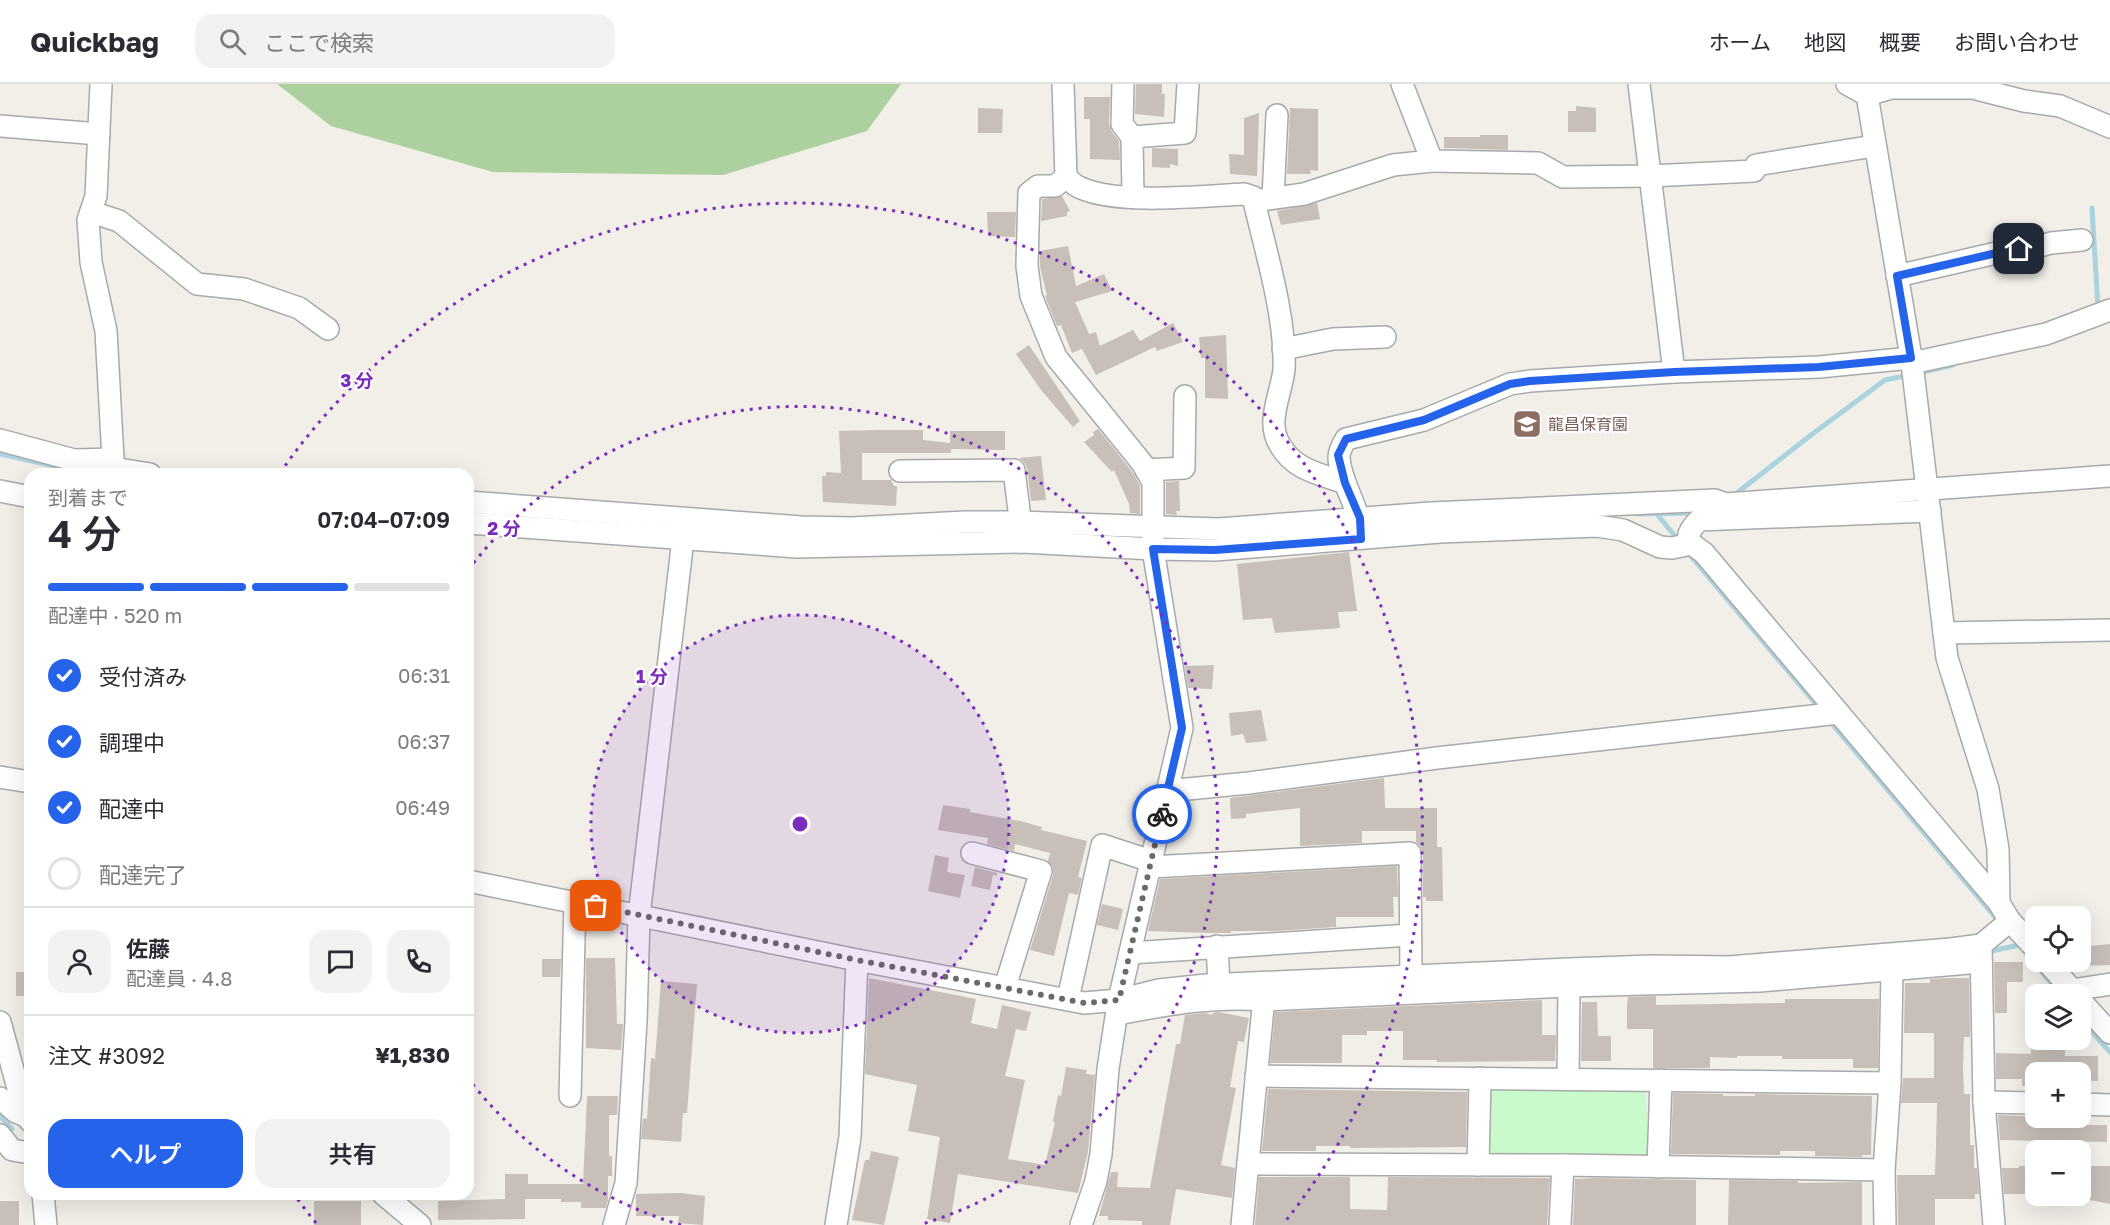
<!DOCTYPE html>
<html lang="ja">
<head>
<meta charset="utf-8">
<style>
	:root { --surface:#fff; --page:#f2f2f3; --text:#2b2b33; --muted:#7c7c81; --line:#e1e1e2; --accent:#2563eb }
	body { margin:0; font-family:"Golos Text","Noto Sans JP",sans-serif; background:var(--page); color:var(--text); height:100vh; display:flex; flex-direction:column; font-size:22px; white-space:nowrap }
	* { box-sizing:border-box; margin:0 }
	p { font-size:20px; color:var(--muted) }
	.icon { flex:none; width:33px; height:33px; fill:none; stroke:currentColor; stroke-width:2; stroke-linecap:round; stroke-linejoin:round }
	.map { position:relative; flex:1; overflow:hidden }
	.drawer { position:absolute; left:24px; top:384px; width:450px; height:732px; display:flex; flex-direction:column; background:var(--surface); border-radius:18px; box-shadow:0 6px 24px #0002 }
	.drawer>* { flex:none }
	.controls { position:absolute; left:2025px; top:822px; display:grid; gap:12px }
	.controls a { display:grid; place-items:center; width:66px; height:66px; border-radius:12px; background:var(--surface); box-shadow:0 6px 24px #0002; font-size:30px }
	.pin { position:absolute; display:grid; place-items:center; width:51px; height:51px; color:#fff; margin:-26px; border-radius:12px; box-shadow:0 3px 9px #0006 }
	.courier { position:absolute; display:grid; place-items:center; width:60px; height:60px; margin:-30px; border:4px solid #2563eb; border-radius:50%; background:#fff; color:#222; box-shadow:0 2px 8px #0007 }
	.summary em { font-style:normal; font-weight:600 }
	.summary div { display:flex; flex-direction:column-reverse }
	.summary { display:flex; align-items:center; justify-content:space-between; height:102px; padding:0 24px }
	h1 { font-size:39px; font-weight:600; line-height:45px }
	.bar { display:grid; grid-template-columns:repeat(4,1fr); gap:9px 6px; align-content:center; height:72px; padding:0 24px }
	.bar i { height:8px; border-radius:4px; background:var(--line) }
	.bar .active { background:var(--accent) }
	.bar p { grid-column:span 4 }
	.line { display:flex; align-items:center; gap:15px; padding:0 24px; border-top:2px solid var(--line) }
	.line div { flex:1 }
	.round { display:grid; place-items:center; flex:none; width:63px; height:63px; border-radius:18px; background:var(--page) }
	ol { padding:0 24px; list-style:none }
	li { display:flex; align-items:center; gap:18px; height:66px }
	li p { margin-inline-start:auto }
	li .icon { padding:6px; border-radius:50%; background:var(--accent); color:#fff; stroke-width:4 }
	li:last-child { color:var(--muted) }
	li i { width:33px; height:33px; border:3px solid var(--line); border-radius:50% }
	.action { display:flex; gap:12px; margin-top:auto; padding:12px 24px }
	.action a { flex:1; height:69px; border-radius:18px; background:var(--accent); color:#fff; font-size:24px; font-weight:600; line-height:69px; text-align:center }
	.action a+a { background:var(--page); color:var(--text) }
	header { display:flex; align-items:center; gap:36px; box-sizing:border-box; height:84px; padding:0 30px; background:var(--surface); border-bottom:2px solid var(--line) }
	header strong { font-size:28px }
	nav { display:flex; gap:33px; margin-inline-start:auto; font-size:21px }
	.search { width:420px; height:54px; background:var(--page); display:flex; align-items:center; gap:15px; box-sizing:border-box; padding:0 21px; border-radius:18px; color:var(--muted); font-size:22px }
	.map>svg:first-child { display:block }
	.forest { fill:#add19e }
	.park { fill:#c8facc }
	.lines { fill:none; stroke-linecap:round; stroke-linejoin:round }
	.stream { stroke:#aad3df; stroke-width:5 }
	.building { fill:#c7bfb8 }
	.minor-casing { stroke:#a9a9a9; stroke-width:24 }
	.minor { stroke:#fff; stroke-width:21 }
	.done { stroke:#6b6a68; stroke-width:6; stroke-dasharray:0 10.8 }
	.route { stroke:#2563eb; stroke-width:8 }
	.ring { fill:none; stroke:#7b2cbf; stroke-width:3; stroke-dasharray:3 6 }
	.labels { text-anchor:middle; stroke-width:4.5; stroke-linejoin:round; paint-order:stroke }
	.education-label { font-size:16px; fill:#785e54; stroke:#fff; text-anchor:start }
	.centre { fill:#7b2cbf; stroke:#fff; stroke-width:3 }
	.ring-label { font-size:18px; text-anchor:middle; font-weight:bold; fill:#7b2cbf; stroke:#fff; stroke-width:4.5; stroke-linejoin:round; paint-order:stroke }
</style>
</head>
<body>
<header>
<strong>Quickbag</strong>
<div class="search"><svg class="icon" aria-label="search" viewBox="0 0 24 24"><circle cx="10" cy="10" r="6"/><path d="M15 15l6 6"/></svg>ここで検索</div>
<nav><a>ホーム</a><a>地図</a><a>概要</a><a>お問い合わせ</a></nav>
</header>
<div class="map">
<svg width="2110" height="1141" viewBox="0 0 2110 1141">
	<rect width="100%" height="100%" fill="#f2efe9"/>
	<path class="forest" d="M277,0h624l-34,47 -144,44 -230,-3 -162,-46z"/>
	<path class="park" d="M1486,1002l160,3 2,69 -164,-1z"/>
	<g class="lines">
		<g class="stream">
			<path d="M2092,124l6,100"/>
			<path d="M1919,289l34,-8"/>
			<path d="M0,370l90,20"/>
			<path d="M1733,412l78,-61 74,-55 25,-5"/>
			<path d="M1656,429l24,29"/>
			<path d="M1637,430l60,-1"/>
			<path d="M1689,470l132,156"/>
			<path d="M1828,635l172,204"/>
			<path d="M2020,862l40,48"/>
			<path d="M1987,868l32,-7"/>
			<path d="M2080,934l30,34"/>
			<path d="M0,1032l12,13"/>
		</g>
	</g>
	<g class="building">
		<path d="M1136,0h26v10h3l-1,23 -29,-3z"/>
		<path d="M1084,13h26l-1,27 3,8 7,9 1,19 -30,-1v-40h-6z"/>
		<path d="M1576,22l20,2v24h-28v-21h8z"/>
		<path d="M978,24l25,1 -1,24h-24z"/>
		<path d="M1290,24l28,1v62l-8,-1 1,4h-24z"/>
		<path d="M1259,29l-2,63 -27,-2 -1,-20 15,1v-37z"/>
		<path d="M1480,51h28v15l-64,-2v-11h36z"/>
		<path d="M1152,64l26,1v17l-8,-2v4l-18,-1z"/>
		<path d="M1062,112l8,15 -3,1v4l-26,5 1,-22z"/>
		<path d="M1317,119l3,16 -39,6 -4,-14z"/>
		<path d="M987,128h29l-1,25 -27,-1z"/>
		<path d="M1068,162l8,40 28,-12 8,17 -37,11 14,32 7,-2 4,14 33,-16 7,11 33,-18 10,19 -26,9 -2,-4 -59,28 -14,-26 -10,4 -11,-28 -4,1 -12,-30 2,-1 -7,-28v-16z"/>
		<path d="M1226,251l2,64 -23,-1v-40h-4l-2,-21z"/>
		<path d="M1029,261l51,76 -7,6 -32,-37 -25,-36z"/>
		<path d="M1098,345l33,41 9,15v29l-10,-1 -1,-9 -15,-34 -2,2 -28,-30 10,-7 -1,-3z"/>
		<path d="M880,346h43v10l27,3v-12h55v19l-54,-1v4h-89v27h29l3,6h3l-1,20 -73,-4 -1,-26h4v-4l15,1 -2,-42z"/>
		<path d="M1041,372l5,44 -15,1 -4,-33 -3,-6 -5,-4z"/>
		<path d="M1179,397l1,30h-4l1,4 -11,-1v-32z"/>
		<path d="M1349,468l8,59 -19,1 2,16 -65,5 -3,-15 -29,2 -6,-56z"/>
		<path d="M1214,581l-2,24 -24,-1 -3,-22z"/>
		<path d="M1261,626l6,31 -21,2 -3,-9 -12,2 -2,-23z"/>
		<path d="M1384,694l1,30h52v39h5l1,54h-17v-4h-3v-44l-2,-7 -5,-4v-11h-54v12l-62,3v-38l-54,6v4l-15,1 -1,-21z"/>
		<path d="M943,721l27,4v3l50,9 22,6 -1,3 46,11 -9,36 4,1 -4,17 -9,-2 -15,63 -24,-6 23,-75v-8l-5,-6 2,-8 -35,-9 -1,7 -27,-7 1,-6 -50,-8z"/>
		<path d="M935,771l14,3 -2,14 18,3 -5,23 -32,-7z"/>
		<path d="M1397,782l1,31h-5l1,20h-58v10l-61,4h-44v2h-24l-59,-2 12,-52z"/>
		<path d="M975,783l22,6v3l-4,-1 -3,15 -19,-4z"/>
		<path d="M1102,820l21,5 -5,21 -21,-5z"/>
		<path d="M2110,860v21l-30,1v-19z"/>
		<path d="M586,874h29l2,66h6l-2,26 -35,-2z"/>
		<path d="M542,875h19l-1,18h-18z"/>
		<path d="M1994,878h29v20h-16v31h-12z"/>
		<rect x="16" y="888" width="14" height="24"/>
		<path d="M869,894l107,21 -5,24 26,6 5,-24 29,7 -5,19 -10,-2 -11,47 20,4 -17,79 37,6 10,-43h-2l5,-27 3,1 5,-29 21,3 -1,4 9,1 -7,77 -10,41 -120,-19 -8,49 -23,-4 13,-82 -32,-6 9,-46 -52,-11z"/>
		<path d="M1947,894h22l1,59h-6l-1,31 1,26h6v51h4v23h3l2,26h-4v5h-40v26h-37l-1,-50h38l1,-30 1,-42h-36l2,-25h31v-45h-30l1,-50h25v-4z"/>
		<path d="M661,897l36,3 -10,129h-4l-2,29 -40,-3 2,-21 4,1 4,-61 4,1z"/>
		<path d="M1656,912v9l129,-2v-4h94l-1,69h-25v-9h-71v-3h-45v2l-27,-1v11h-57v-39h-26v-23l1,-9z"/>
		<path d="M1542,916v35h14l-1,26 -118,1v-2h-34v-29h-36v4h-25v28h-72l5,-51z"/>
		<path d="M1582,918h15l1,34h13v25h-30z"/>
		<path d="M1218,928l31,6 -5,24 -6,-1 -8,46 6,1 -15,77 14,3 -3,30 -56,-9 -6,36h-28v-4l-34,-1v-4h-9l12,-44h7l-1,15 33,1 26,-144h4l5,-29 20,-2 7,2 1,-2z"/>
		<path d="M2031,956h34v16h33v25h-18v-9h-44v14h-14v-7h-26v-26l35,1z"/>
		<path d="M1268,1005l199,3 -1,55 -116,1v-2h-34v5h-54z"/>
		<path d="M1673,1009l50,1v2h32v-2l117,2 -1,59h-9v2l-47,-1v-5h-35v4l-109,-1z"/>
		<path d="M587,1012h31l-1,19h-8v41h3v20h-4v24l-2,8h-25v-6h-20v-3h-36v20l-87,1v-19l67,-2v-25h23v10h55z"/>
		<path d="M1998,1031l77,3v7h32v17l-107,-2z"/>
		<path d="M871,1067l28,6 -15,68 -32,-5 13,-60h4z"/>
		<path d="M2019,1082h16v28h-31l-2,-26h17z"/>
		<path d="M2090,1082h20v38l-30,-6v-24l10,1z"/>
		<path d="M1259,1093h91v32l37,1 1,-33 162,1 -3,47h-292z"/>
		<path d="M1596,1094l100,2v45h-123l2,-46z"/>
		<path d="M1729,1096l69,1v2l64,-1v43h-134z"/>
		<path d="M681,1109l24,3 -2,29 -25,-2 1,-7h-43v-22z"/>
		<rect x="0" y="1117" width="19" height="24"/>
		<rect x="314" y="1117" width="47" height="24"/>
	</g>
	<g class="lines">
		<g class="minor-casing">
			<g id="minor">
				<path d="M101,0l-5,112 -8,24 3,42 15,69 7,128 -1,15"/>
				<path d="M1063,0l3,93 -11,9h-17l-9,7 -2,73 4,30 25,61 86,106 11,19v67l29,179 -64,276 -10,65 -7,85 -5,27 -15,44"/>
				<path d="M1123,0l-1,40 10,13"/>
				<path d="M1402,0l30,77 106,2 25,14 87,-1 104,-5 2,-6 118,-19"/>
				<path d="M1639,0l35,288"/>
				<path d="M1847,0l20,11 45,268 35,295 41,131 10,60 1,54"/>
				<path d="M1867,11l25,-7h81l51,13 36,5 50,21"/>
				<path d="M0,42l99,8"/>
				<path d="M1066,93c4,4 9,9 15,11 38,17 120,8 163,6l9,3c12,52 33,119 31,172 -2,24 -19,53 -4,76 14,25 40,29 65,38"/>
				<path d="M1133,113l-1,-60 53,-4 3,-49"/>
				<path d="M1273,114l4,-83"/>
				<path d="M1254,117l50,-7 89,-29 39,-4"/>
				<path d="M91,128l28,9 78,63 47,5 55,19 29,21"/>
				<path d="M1897,192l108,-25 28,-3 18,-5 31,-3"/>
				<path d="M1283,265l50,-10 52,-2"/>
				<path d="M1912,279l134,-29 64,-24"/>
				<path d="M0,356l74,20 39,-1"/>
				<path d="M113,384l37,6"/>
				<path d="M1146,386l38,-2 1,-72"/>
				<path d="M900,387l114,-1 8,65"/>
				<path d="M0,407l30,6"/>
				<path d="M468,418l333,25 51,1 113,-6h54l199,7 213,-16 284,-13 11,4 384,-28"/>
				<path d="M1930,427l-231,9c-16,17 -13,20 5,33l295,350 11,18 26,28"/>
				<path d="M468,439l329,24 226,-5 130,7 62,1 225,-18 157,-6 26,4 37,17 12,1 19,-4"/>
				<path d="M1360,445c-2,-25 -20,-47 -21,-72 0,-6 4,-13 7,-18l78,-19 86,-36 20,-3 144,-9 145,-5 92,-9"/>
				<path d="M1944,549l166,-3"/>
				<path d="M0,693l30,5"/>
				<path d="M1167,707l82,-8 188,-25 402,-45"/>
				<path d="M972,769l69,18 -36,116"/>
				<path d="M1150,783l260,-14 1,124"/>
				<path d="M468,797l389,79 227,43 35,-3 40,-10 47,-5 363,-16 83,-3 77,1 222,-18 30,-4"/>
				<path d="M1217,862l2,39"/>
				<path d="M1130,869l280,-18"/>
				<path d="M2047,878l29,32"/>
				<path d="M2072,906l38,-6"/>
				<path d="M1068,915l34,-154 49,16"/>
				<path d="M2080,916l30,33"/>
				<path d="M1123,929c46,-9 93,-17 140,-13l306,-14 191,-5 221,-19"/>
				<path d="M0,938l19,70 11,29"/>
				<path d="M1256,992l634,7"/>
				<path d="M1568,995l1,-93"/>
				<path d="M570,1012l5,-195"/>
				<path d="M0,1014l16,14 12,5"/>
				<path d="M1984,1018l52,1"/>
				<path d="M2080,1020l30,1"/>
				<path d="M0,1051l12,15 18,3"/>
				<path d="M1248,1080l315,1 321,5"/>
				<path d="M1478,1081l2,-87"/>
				<path d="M1658,1083l3,-87"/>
				<path d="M43,1110l3,31"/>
				<path d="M383,1110l37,31"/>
				<path d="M614,1141l12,-42 10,-162 3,-105 44,-377"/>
				<path d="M836,1141l14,-88 7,-177"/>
				<path d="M1242,1141l23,-238"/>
				<path d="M1560,1141l3,-60"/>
				<path d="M1885,1141l-1,-55 6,-87 2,-113"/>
				<path d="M1994,1141l-10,-123 -3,-157 29,-24"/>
			</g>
		</g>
		<use href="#minor" class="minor"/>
	</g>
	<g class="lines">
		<path class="done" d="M596,822l261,54 227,43 35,-3 43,-186"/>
		<path class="route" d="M1162,730l20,-86 -29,-179 62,1 146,-11 -1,-21 -15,-35 -7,-28 8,-16 78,-19 86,-36 20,-3 144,-9 145,-5 92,-9 -14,-82 108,-25 14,-2"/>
	</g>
	<circle cx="800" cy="740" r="209" fill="#7b2cbf" fill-opacity=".12"/>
	<g class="ring">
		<circle cx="800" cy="740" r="209"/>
		<path d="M681 1141A418 418 0 0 1 468 994M468 486A418 418 0 1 1 919 1141"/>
		<path d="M316 1139A627 627 0 0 1 296 1113M280 389A627 627 0 1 1 1284 1139"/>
	</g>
	<defs>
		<g id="school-square" transform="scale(1.5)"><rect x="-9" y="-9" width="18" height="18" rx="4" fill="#8d6e63" stroke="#fff"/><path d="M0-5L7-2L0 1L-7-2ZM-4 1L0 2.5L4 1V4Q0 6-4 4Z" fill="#fff"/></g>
	</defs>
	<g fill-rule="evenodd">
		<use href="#school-square" x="1527" y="340"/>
	</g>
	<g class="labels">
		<g class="education-label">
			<text x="1548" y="346">龍昌保育園</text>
		</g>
	</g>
	<circle cx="800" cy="740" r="9" class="centre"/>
	<g class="ring-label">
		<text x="357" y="303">3 分</text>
		<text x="504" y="451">2 分</text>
		<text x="652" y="599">1 分</text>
	</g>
</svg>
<div class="controls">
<a><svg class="icon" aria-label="locate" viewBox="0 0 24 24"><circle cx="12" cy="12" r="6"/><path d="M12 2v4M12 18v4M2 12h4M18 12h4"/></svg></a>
<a><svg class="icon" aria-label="layers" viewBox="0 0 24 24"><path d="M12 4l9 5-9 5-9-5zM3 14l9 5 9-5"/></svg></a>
<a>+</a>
<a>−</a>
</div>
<div class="pin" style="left:596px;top:822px;background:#ea580c"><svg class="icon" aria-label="bag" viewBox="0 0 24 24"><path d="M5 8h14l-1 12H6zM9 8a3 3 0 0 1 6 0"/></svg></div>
<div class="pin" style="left:2019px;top:165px;background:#1f2937"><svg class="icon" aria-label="home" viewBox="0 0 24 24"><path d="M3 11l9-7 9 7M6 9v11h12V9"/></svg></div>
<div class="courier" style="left:1162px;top:730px"><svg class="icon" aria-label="bike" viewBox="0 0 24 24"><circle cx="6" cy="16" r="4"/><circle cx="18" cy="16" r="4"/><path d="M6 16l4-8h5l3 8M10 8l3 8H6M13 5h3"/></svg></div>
<section class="drawer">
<div class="summary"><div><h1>4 分</h1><p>到着まで</p></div><em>07:04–07:09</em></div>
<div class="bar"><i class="active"></i><i class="active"></i><i class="active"></i><i></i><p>配達中 · 520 m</p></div>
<ol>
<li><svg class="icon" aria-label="check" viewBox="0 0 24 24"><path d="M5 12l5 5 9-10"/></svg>受付済み<p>06:31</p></li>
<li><svg class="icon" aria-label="check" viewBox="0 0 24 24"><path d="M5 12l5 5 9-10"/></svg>調理中<p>06:37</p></li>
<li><svg class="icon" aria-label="check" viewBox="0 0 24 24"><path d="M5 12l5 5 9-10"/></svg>配達中<p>06:49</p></li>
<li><i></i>配達完了</li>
</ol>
<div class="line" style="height:108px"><a class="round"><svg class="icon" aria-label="person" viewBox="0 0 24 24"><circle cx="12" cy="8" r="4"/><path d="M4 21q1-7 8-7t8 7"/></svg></a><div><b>佐藤</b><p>配達員 · 4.8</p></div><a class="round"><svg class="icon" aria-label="chat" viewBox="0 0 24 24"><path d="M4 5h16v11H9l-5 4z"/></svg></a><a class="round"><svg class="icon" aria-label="phone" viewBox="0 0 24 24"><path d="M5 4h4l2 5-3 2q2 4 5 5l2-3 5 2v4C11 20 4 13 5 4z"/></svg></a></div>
<div class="line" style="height:78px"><div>注文 #3092</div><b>¥1,830</b></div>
<div class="action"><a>ヘルプ</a><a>共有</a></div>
</section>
</div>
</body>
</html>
